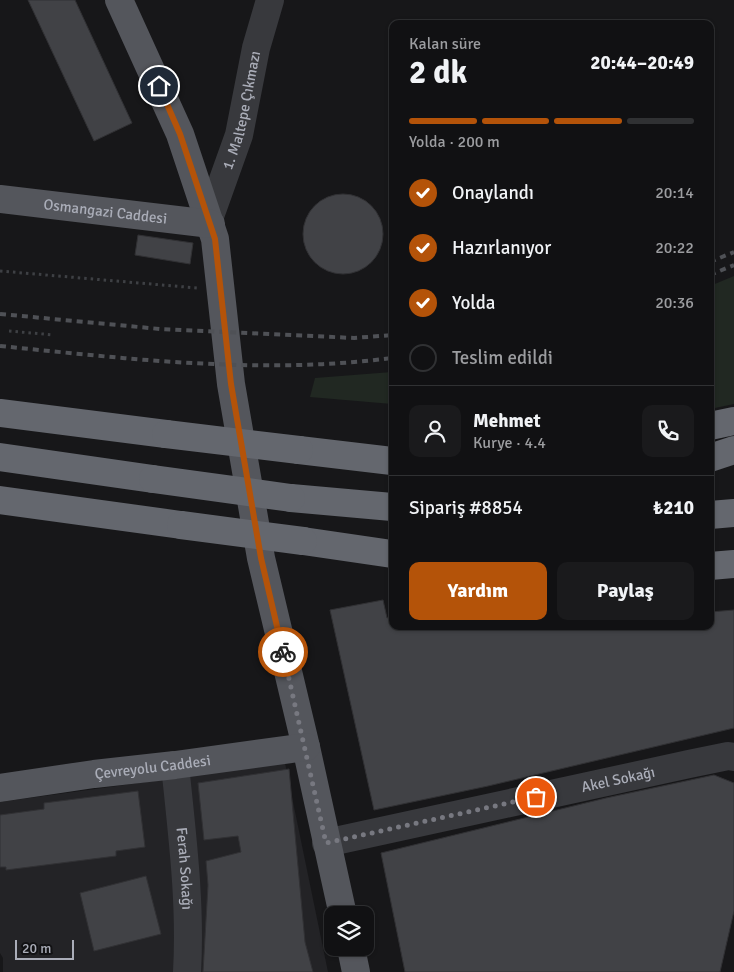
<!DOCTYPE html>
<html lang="tr">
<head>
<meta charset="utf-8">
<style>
	:root { --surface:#111113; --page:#1a1a1c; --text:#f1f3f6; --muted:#9c9da0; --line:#303133; --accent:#b45309 }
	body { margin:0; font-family:Signika,sans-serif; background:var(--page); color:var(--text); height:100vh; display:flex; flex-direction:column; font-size:19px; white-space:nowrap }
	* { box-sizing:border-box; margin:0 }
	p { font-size:16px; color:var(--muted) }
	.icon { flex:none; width:28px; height:28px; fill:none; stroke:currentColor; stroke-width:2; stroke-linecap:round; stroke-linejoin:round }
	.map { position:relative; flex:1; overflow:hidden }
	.drawer { position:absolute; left:389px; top:20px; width:325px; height:610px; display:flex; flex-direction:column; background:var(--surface); border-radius:10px; box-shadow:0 1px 4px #0004,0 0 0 1px var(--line) }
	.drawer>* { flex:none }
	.tools { position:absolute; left:324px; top:906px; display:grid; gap:10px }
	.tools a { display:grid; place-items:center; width:50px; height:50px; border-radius:10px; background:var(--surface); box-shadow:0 1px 4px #0004,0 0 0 1px var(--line); font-size:25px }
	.scale { position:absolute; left:15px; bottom:12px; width:59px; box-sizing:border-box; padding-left:5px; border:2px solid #aaadb8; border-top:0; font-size:14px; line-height:18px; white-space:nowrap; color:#aaadb8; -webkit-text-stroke:4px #121214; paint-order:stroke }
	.pin { position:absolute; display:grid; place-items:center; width:42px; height:42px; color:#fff; margin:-21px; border:2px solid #fff; border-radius:50%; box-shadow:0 1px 5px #0007 }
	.courier { position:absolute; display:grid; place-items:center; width:50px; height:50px; margin:-25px; border:4px solid #b45309; border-radius:50%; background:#fff; color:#222; box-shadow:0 1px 6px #0007 }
	.headline em { font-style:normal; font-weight:700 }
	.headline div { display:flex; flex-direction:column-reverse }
	.headline { display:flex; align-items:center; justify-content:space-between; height:85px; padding:0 20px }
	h1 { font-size:32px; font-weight:700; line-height:38px }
	.bar { display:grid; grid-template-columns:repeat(4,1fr); gap:8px 5px; align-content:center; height:60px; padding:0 20px }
	.bar i { height:6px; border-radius:4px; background:var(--line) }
	.bar .on { background:var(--accent) }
	.bar p { grid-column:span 4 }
	.line { display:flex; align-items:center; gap:12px; padding:0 20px; border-top:1px solid var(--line) }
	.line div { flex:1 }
	.round { display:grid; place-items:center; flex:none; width:52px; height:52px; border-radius:10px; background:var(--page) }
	ol { padding:0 20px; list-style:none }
	li { display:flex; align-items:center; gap:15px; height:55px }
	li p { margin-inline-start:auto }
	li .icon { padding:5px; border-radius:50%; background:var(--accent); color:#fff; stroke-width:4 }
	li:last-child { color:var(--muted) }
	li i { width:28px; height:28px; border:2px solid var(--line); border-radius:50% }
	.primary-button { display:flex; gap:10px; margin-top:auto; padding:10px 20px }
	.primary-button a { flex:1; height:58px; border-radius:10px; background:var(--accent); color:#fff; font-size:20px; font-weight:700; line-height:58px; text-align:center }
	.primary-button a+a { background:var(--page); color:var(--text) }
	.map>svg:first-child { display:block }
	.built { fill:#232326 }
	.green { fill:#212822 }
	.building { fill:#414246; stroke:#313134 }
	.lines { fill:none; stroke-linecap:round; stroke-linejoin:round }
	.path { stroke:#3e4044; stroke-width:3; stroke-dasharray:2.5 4; stroke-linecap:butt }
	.minor { stroke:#38393d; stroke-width:28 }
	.major { stroke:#54565c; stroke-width:28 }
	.highway { stroke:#64676e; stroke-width:28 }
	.rail { stroke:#4f5156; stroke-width:4; stroke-dasharray:6 5; stroke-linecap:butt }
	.highway-bridge { stroke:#64676e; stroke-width:28 }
	.done { stroke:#777880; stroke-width:5; stroke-dasharray:0 9 }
	.route { stroke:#b45309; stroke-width:6 }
	.labels { text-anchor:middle; stroke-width:4; stroke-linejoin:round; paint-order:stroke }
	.street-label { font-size:15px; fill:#aaadb8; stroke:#121214 }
</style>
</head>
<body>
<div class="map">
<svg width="734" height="972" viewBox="0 0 734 972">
	<rect width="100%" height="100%" fill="#171719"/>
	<path class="built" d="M285,763l43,209h-325v-14l-3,-5v-151z"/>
	<g class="green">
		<path d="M734,276v128l-24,5v-123z"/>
		<path d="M392,372v32l-82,-7 5,-19z"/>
	</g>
	<g class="building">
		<path d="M28,0h47l57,123 -38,18z"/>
		<circle cx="343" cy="234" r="40"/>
		<path d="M138,235l55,8 -3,21 -55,-9z"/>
		<path d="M383,600l4,18 5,-1v9h318v-14l24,-2v118l-246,58 -114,24 -44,-200z"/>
		<path d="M289,769l16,173 8,30h-110l5,-87 -2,-24 35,-9 -3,-16 -34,4 -6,-57z"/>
		<path d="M714,775l20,8v128l-14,61h-315l-24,-119 225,-55z"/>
		<path d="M138,791l7,56 -29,4v5l-110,14v-3h-6v-52l44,-6v-6z"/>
		<path d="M146,876l15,58 -67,17 -14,-58z"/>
	</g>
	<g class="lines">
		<g class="path">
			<path d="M0,271l197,17"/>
			<path d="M9,331l45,4"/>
		</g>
		<g class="minor">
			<path id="s1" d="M209,219l30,-84 17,-87 14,-48"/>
			<path id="s2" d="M175,765c7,69 16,138 12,207"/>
			<path id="s3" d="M326,843l363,-79 39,-8 6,1"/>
		</g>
		<g class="major">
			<path d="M119,0l61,134 35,105 16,145 30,174 45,189 37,168"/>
			<path id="s4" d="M0,199l211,25"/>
			<path id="s5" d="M0,788l94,-14 81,-9 131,-18"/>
			<path d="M351,948l5,24"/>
		</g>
		<g class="highway">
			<path d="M0,413l166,21"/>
			<path d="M710,426l24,-5"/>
			<path d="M299,450l93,11"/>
			<path d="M0,457l153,22"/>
			<path d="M710,458l24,-8"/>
			<path d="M291,498l101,9"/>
			<path d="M0,500l181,25"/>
			<path d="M710,515l24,-2"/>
			<path d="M303,541l89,13"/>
			<path d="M710,566l24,-2"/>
		</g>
		<g class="rail">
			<path d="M710,262l24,-10"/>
			<path d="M710,275l24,-10"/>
			<path d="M0,314l160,15 194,9 38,-3"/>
			<path d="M0,346c130,13 262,29 392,12"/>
		</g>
		<g class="highway-bridge">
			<path d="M166,434l133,16"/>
			<path d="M153,479l138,19"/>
			<path d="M181,525l122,16"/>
		</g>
	</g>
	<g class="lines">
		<path class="done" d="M283,652l43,191 210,-46"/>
		<path class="route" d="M159,86l21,48 35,105 16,145 30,174 22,94"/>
	</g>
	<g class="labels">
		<g class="street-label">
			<text dy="5" stroke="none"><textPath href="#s1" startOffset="114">1. Maltepe Çıkmazı</textPath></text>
			<text dy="5" stroke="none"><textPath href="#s4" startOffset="106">Osmangazi Caddesi</textPath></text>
			<text dy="5" stroke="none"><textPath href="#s5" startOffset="154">Çevreyolu Caddesi</textPath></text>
			<text dy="5" stroke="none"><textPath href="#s3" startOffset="299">Akel Sokağı</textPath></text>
			<text dy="5" stroke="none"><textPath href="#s2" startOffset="104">Ferah Sokağı</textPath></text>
		</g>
	</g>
</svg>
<div class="tools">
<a><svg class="icon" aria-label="layers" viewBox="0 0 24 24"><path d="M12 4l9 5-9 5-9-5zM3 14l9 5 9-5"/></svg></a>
</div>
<div class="scale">20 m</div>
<div class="pin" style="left:536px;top:797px;background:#ea580c"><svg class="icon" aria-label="bag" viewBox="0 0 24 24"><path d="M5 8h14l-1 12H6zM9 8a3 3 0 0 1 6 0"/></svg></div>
<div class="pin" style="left:159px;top:86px;background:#1f2937"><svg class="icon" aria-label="home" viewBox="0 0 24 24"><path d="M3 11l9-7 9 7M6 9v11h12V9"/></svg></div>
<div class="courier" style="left:283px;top:652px"><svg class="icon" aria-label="bike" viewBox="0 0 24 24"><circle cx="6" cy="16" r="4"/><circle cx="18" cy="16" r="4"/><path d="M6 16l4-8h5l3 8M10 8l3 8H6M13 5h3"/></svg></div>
<section class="drawer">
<div class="headline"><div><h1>2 dk</h1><p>Kalan süre</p></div><em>20:44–20:49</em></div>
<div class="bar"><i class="on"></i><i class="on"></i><i class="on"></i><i></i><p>Yolda · 200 m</p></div>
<ol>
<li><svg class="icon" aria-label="check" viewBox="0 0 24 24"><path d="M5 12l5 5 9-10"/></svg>Onaylandı<p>20:14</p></li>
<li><svg class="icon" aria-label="check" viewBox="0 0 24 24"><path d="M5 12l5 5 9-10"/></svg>Hazırlanıyor<p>20:22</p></li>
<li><svg class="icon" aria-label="check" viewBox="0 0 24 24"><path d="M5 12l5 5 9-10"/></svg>Yolda<p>20:36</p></li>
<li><i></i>Teslim edildi</li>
</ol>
<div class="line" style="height:90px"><a class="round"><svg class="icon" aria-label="person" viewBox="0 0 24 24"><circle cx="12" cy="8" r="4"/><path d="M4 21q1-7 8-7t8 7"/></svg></a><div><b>Mehmet</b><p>Kurye · 4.4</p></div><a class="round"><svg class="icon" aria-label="phone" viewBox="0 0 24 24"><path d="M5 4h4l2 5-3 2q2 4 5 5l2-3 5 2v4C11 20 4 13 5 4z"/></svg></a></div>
<div class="line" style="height:65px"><div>Sipariş #8854</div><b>₺210</b></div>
<div class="primary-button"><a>Yardım</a><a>Paylaş</a></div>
</section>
</div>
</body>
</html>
